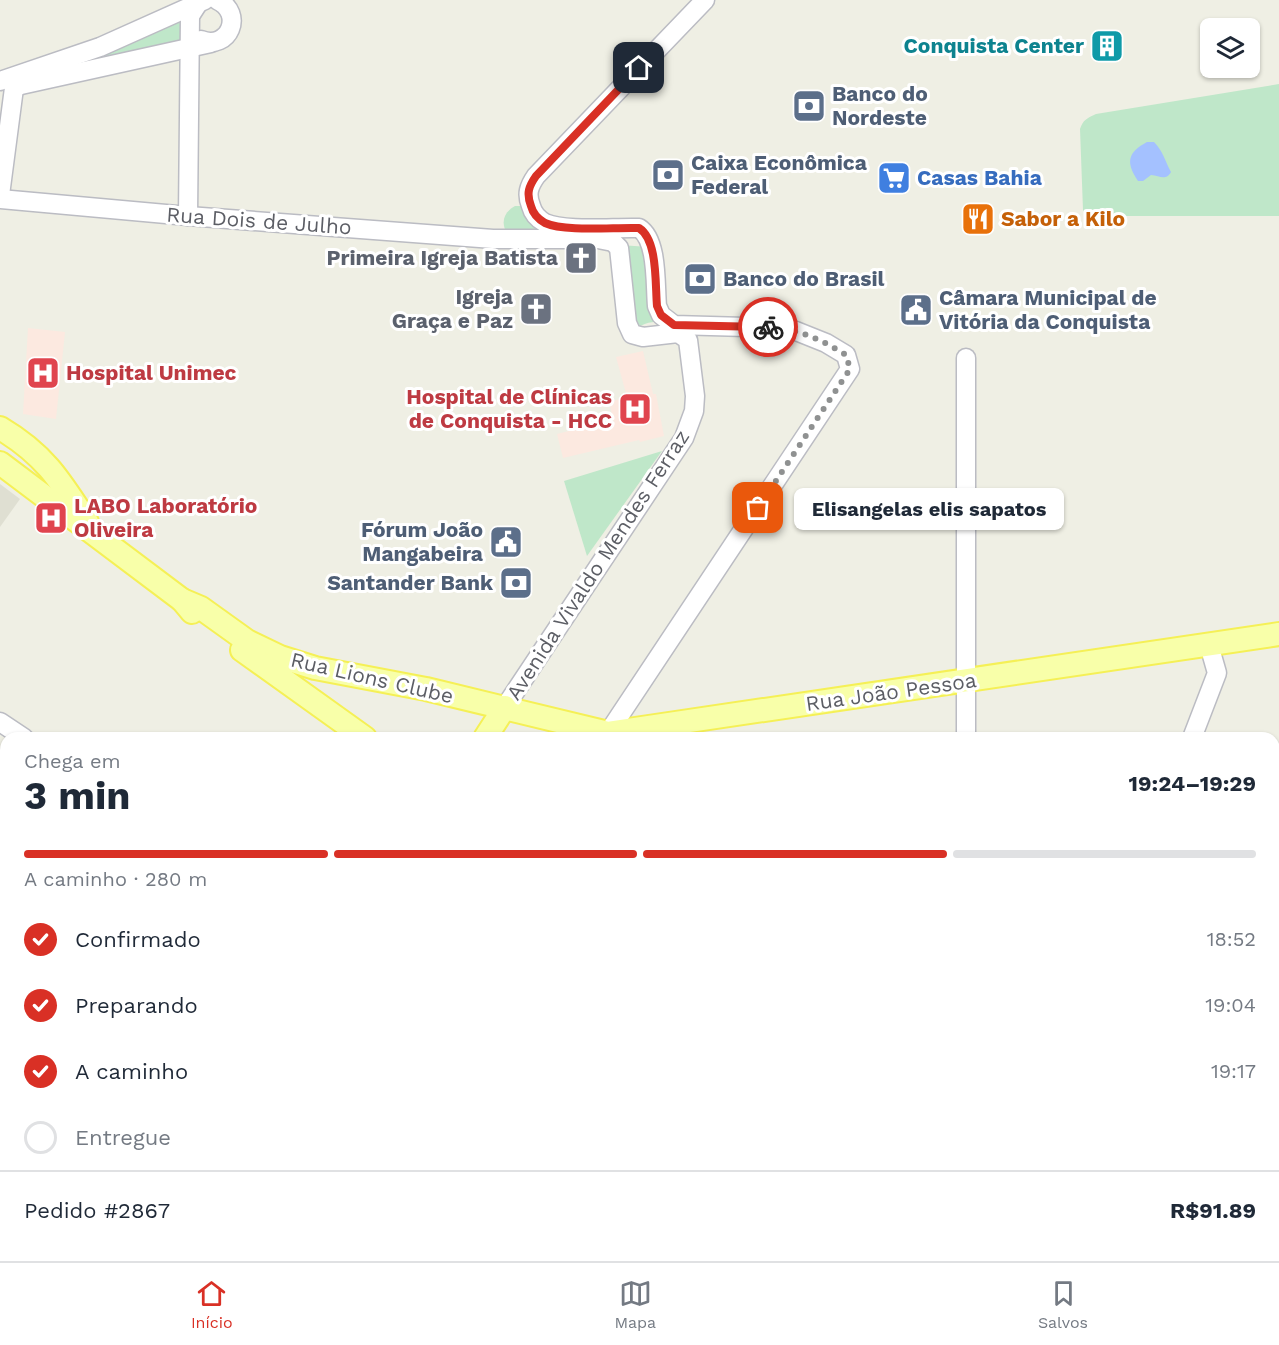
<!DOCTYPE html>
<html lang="pt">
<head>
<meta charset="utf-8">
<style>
	:root { --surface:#fff; --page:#f6f6f7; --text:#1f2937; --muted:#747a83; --line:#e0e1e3; --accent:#d93025 }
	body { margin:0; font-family:"Work Sans",sans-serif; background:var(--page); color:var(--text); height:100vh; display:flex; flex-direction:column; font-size:22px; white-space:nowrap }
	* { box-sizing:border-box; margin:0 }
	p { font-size:20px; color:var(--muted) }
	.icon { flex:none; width:33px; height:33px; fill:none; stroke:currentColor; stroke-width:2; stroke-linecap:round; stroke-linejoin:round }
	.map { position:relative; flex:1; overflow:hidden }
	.drawer { position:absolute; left:0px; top:732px; width:1280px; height:530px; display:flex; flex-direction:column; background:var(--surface); border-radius:18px 18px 0 0; box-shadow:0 2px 4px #0004 }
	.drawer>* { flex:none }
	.fabs { position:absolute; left:1200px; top:18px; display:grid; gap:12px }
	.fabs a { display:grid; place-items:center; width:60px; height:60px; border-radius:9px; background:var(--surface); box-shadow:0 2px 4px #0004; font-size:30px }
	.pin { position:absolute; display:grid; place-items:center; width:51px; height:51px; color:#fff; margin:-26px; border-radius:12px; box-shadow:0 3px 9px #0006 }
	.courier { position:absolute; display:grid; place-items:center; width:60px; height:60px; margin:-30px; border:4px solid #d93025; border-radius:50%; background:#fff; color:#222; box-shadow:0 2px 8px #0007 }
	.bubble { position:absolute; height:42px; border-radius:9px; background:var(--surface); box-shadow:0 2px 4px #0004; font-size:20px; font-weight:700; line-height:42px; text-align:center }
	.headline em { font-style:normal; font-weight:700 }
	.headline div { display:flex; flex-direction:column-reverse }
	.headline { display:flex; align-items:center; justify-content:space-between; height:102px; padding:0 24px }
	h1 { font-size:39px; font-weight:700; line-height:45px }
	.bar { display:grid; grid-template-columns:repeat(4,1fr); gap:9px 6px; align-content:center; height:72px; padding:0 24px }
	.bar i { height:8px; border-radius:4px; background:var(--line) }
	.bar .selected { background:var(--accent) }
	.bar p { grid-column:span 4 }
	.line { display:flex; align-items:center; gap:15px; padding:0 24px; border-top:2px solid var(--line) }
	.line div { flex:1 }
	ol { padding:0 24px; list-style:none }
	li { display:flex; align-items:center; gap:18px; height:66px }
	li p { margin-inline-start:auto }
	li .icon { padding:6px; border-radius:50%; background:var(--accent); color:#fff; stroke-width:4 }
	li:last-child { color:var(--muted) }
	li i { width:33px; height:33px; border:3px solid var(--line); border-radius:50% }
	.dock { display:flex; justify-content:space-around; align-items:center; height:84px; border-top:2px solid var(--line); background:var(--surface); font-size:16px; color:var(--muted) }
	.dock a { display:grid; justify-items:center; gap:3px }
	.dock .selected { color:var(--accent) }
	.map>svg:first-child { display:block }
	.education { fill:#dfdfd2 }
	.medical { fill:#fce9e0 }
	.green { fill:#bfe7c9 }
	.water { fill:#a4c1ff }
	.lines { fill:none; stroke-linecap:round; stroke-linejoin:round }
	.minor-casing { stroke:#bbbcc3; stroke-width:21 }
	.major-casing { stroke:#f5f056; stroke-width:26 }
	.minor { stroke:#fff; stroke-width:18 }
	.major { stroke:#f8ffa9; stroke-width:22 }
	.done { stroke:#8f9191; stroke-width:6; stroke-dasharray:0 10.8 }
	.route { stroke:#d93025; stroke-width:8 }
	.labels { text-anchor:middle; stroke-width:6; stroke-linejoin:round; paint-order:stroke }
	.culture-label { font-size:21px; font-weight:bold; fill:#0d838f; stroke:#fff; text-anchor:end }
	.service-label { font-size:21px; font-weight:bold; fill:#4e5e75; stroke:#fff; text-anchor:start }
	.shop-label { font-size:21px; font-weight:bold; fill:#366cbe; stroke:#fff; text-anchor:start }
	.food-label { font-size:21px; font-weight:bold; fill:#c56008; stroke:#fff; text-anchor:start }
	.street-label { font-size:21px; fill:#5c5e65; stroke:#fff }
	.worship-label { font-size:21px; font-weight:bold; fill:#5b616d; stroke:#fff; text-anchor:end }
	.health-label { font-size:21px; font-weight:bold; fill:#be3a42; stroke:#fff; text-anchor:start }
</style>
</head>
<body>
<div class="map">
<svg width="1279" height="1261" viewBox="0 0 1279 1261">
	<rect width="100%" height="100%" fill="#efefe4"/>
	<path class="education" d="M0,484l20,15 -20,28z"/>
	<g class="medical">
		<path d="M28,328l37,4 -9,87 -33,-5z"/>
		<path d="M643,351l10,43h3l8,42 -24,6 -1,-2 -76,18 -6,-24 47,-12 1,4 9,-2 -5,-22 18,-5 -11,-40z"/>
	</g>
	<g class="green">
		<path d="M181,18l5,29 -94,18 2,-9z"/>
		<path d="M1279,84v132h-169l-4,3c-10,0 -18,2 -23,-9l-3,-81c3,-9 7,-11 16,-15z"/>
		<path d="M515,206h7l14,22 -2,4h-28c-5,-11 -2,-20 9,-26z"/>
		<path d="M620,245l29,2 18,75c-15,-1 -23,0 -34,9z"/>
		<path d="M662,451l-75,105 -23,-75z"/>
		<path d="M148,1256h99l-4,5h-99z"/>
	</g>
	<path class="water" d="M1147,142h7c9,9 11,19 17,30 -5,9 -11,4 -20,3l-8,6h-5c-13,-19 -10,-29 9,-39z"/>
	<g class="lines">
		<g class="minor-casing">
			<g id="minor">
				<path d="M201,40c28,11 44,-27 16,-40"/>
				<path d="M0,81l100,-34 105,-47"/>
				<path d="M0,195l14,-107 7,-3 190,-42"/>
				<path d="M0,199l188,17 305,23h105l15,3 6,6 8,75 5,11 11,3 35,-4 10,7 7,56 -1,15 -10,27 -179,269"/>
				<path d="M188,216l2,-200 9,-14"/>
				<path d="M966,358v380"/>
				<path d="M0,722l24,16"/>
				<path d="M608,733l242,-364 -4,-14 -20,-12 -30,-12 -18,-3 -104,-3 -13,-10 -4,-9c-2,-22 1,-66 -18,-78 -24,-1 -74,4 -94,-5 -7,-4 -12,-9 -14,-17 -5,-12 -2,-20 5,-30l169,-176"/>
				<path d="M1192,738l25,-65 -8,-28"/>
				<path d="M0,1002l6,4"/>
				<path d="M348,1256l8,5"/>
				<path d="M781,1256l9,5"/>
				<path d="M855,1261l4,-5"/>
				<path d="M1009,1261l2,-5"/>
			</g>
		</g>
		<g class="major-casing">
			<g id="major">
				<path d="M0,428c44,26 60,52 87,94"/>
				<path d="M0,463l182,137 10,12"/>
				<path d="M182,600l19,8 46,33 33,16 35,11 111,21 182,44 671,-99"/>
				<path d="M242,650l123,88"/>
				<path d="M485,738l20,-31"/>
				<path d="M1063,1256l9,5"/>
				<path d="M136,1261l3,-5"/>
				<path d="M256,1261l4,-5"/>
			</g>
		</g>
		<use href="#minor" class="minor"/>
		<use href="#major" class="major"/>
	</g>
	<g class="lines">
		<path class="done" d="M758,508l92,-139 -4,-14c-24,-15 -49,-27 -78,-28"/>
		<path class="route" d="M639,68l-103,108c-7,10 -10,17 -5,30 2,8 7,13 14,17 20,9 70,4 94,5 19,12 16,56 18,78l4,9 13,10 94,2"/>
	</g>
	<defs>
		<g id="building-square" transform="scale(1.725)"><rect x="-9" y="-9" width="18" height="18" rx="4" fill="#0f9aa8" stroke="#fff"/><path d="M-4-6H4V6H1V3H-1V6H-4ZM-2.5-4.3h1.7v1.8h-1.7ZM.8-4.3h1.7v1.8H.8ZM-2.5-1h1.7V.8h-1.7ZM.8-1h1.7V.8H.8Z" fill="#fff"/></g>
		<g id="bank-square" transform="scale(1.725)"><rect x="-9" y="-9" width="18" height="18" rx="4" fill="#5c6f8a" stroke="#fff"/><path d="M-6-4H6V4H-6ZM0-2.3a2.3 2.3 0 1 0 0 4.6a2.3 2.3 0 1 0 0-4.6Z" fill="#fff"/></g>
		<g id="supermarket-square" transform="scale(1.725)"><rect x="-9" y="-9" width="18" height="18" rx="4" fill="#3f7fe0" stroke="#fff"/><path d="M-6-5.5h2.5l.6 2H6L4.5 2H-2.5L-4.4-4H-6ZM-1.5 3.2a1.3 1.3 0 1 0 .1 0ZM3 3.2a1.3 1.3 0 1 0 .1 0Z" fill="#fff"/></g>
		<g id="restaurant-square" transform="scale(1.725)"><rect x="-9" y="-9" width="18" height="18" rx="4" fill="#e8710a" stroke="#fff"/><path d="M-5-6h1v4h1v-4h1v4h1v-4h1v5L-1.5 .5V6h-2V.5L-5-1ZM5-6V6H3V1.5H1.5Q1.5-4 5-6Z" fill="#fff"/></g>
		<g id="church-square" transform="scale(1.725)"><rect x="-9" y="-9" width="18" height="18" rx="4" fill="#6b7280" stroke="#fff"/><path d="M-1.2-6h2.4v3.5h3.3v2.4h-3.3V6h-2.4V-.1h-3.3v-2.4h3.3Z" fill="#fff"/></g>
		<g id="civic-square" transform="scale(1.725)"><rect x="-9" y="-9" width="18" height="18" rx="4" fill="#5c6f8a" stroke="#fff"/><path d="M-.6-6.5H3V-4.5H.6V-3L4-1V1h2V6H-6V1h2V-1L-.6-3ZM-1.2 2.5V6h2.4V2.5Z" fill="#fff"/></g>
		<g id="hospital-square" transform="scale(1.725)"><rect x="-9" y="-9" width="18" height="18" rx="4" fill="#e0444e" stroke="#fff"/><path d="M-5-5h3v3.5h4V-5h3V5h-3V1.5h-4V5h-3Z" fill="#fff"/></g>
	</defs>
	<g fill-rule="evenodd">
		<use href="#building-square" x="1107" y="46"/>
		<use href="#bank-square" x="809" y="106"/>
		<use href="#bank-square" x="668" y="175"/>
		<use href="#supermarket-square" x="894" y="178"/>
		<use href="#restaurant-square" x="978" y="219"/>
		<use href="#church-square" x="581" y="258"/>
		<use href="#bank-square" x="700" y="279"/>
		<use href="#church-square" x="536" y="309"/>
		<use href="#civic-square" x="916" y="310"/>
		<use href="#hospital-square" x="43" y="373"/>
		<use href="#hospital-square" x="635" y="409"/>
		<use href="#hospital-square" x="51" y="518"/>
		<use href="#civic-square" x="506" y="542"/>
		<use href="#bank-square" x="516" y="583"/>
	</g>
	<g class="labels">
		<g class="culture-label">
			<text x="1084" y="53">Conquista Center</text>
		</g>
		<g class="service-label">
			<text x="832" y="101">Banco do<tspan x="832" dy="24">Nordeste</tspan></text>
			<text x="691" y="170">Caixa Econômica<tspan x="691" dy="24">Federal</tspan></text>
			<text x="723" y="286">Banco do Brasil</text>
			<text x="939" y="305">Câmara Municipal de<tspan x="939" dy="24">Vitória da Conquista</tspan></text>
			<text x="483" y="537" text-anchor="end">Fórum João<tspan x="483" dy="24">Mangabeira</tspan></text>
			<text x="493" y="590" text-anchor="end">Santander Bank</text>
		</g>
		<g class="shop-label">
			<text x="917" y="185">Casas Bahia</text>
		</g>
		<g class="food-label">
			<text x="1001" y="226">Sabor a Kilo</text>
		</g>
		<g class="street-label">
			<text transform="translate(259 221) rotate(4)" y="7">Rua Dois de Julho</text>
			<text transform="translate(598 565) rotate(-57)" y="7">Avenida Vivaldo Mendes Ferraz</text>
			<text transform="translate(372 678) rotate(13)" y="7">Rua Lions Clube</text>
			<text transform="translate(891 692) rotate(-8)" y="7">Rua João Pessoa</text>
		</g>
		<g class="worship-label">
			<text x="558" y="265">Primeira Igreja Batista</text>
			<text x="513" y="304">Igreja<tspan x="513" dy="24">Graça e Paz</tspan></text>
		</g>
		<g class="health-label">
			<text x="66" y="380">Hospital Unimec</text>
			<text x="612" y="404" text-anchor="end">Hospital de Clínicas<tspan x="612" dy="24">de Conquista - HCC</tspan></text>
			<text x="74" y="513">LABO Laboratório<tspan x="74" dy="24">Oliveira</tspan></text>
		</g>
	</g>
</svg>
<div class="fabs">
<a><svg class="icon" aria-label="layers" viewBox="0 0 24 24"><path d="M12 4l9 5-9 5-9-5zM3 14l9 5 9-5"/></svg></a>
</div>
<div class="pin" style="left:758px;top:508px;background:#ea580c"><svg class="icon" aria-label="bag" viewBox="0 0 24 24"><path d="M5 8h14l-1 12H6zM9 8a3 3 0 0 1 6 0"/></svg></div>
<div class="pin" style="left:639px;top:68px;background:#1f2937"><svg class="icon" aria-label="home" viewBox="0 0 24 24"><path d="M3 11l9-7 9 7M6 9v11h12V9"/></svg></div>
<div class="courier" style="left:768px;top:327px"><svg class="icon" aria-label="bike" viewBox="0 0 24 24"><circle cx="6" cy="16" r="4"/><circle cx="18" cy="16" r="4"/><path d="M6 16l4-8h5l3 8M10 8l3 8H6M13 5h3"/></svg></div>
<div class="bubble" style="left:794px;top:488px;width:270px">Elisangelas elis sapatos</div>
<section class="drawer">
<div class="headline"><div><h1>3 min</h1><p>Chega em</p></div><em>19:24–19:29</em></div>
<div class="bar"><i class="selected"></i><i class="selected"></i><i class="selected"></i><i></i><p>A caminho · 280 m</p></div>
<ol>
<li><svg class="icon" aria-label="check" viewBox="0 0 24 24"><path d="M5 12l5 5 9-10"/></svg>Confirmado<p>18:52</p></li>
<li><svg class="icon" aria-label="check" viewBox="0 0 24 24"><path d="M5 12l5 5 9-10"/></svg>Preparando<p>19:04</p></li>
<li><svg class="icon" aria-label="check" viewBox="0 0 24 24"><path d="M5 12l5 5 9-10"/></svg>A caminho<p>19:17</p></li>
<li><i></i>Entregue</li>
</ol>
<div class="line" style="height:78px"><div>Pedido #2867</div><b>R$91.89</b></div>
</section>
</div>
<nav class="dock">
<a class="selected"><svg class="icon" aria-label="home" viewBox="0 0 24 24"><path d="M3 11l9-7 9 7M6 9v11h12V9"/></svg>Início</a>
<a><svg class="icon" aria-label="map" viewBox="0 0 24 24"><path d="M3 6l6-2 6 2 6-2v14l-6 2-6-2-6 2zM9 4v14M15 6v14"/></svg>Mapa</a>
<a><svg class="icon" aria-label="saved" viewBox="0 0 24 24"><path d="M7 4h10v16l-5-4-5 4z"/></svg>Salvos</a>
</nav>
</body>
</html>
